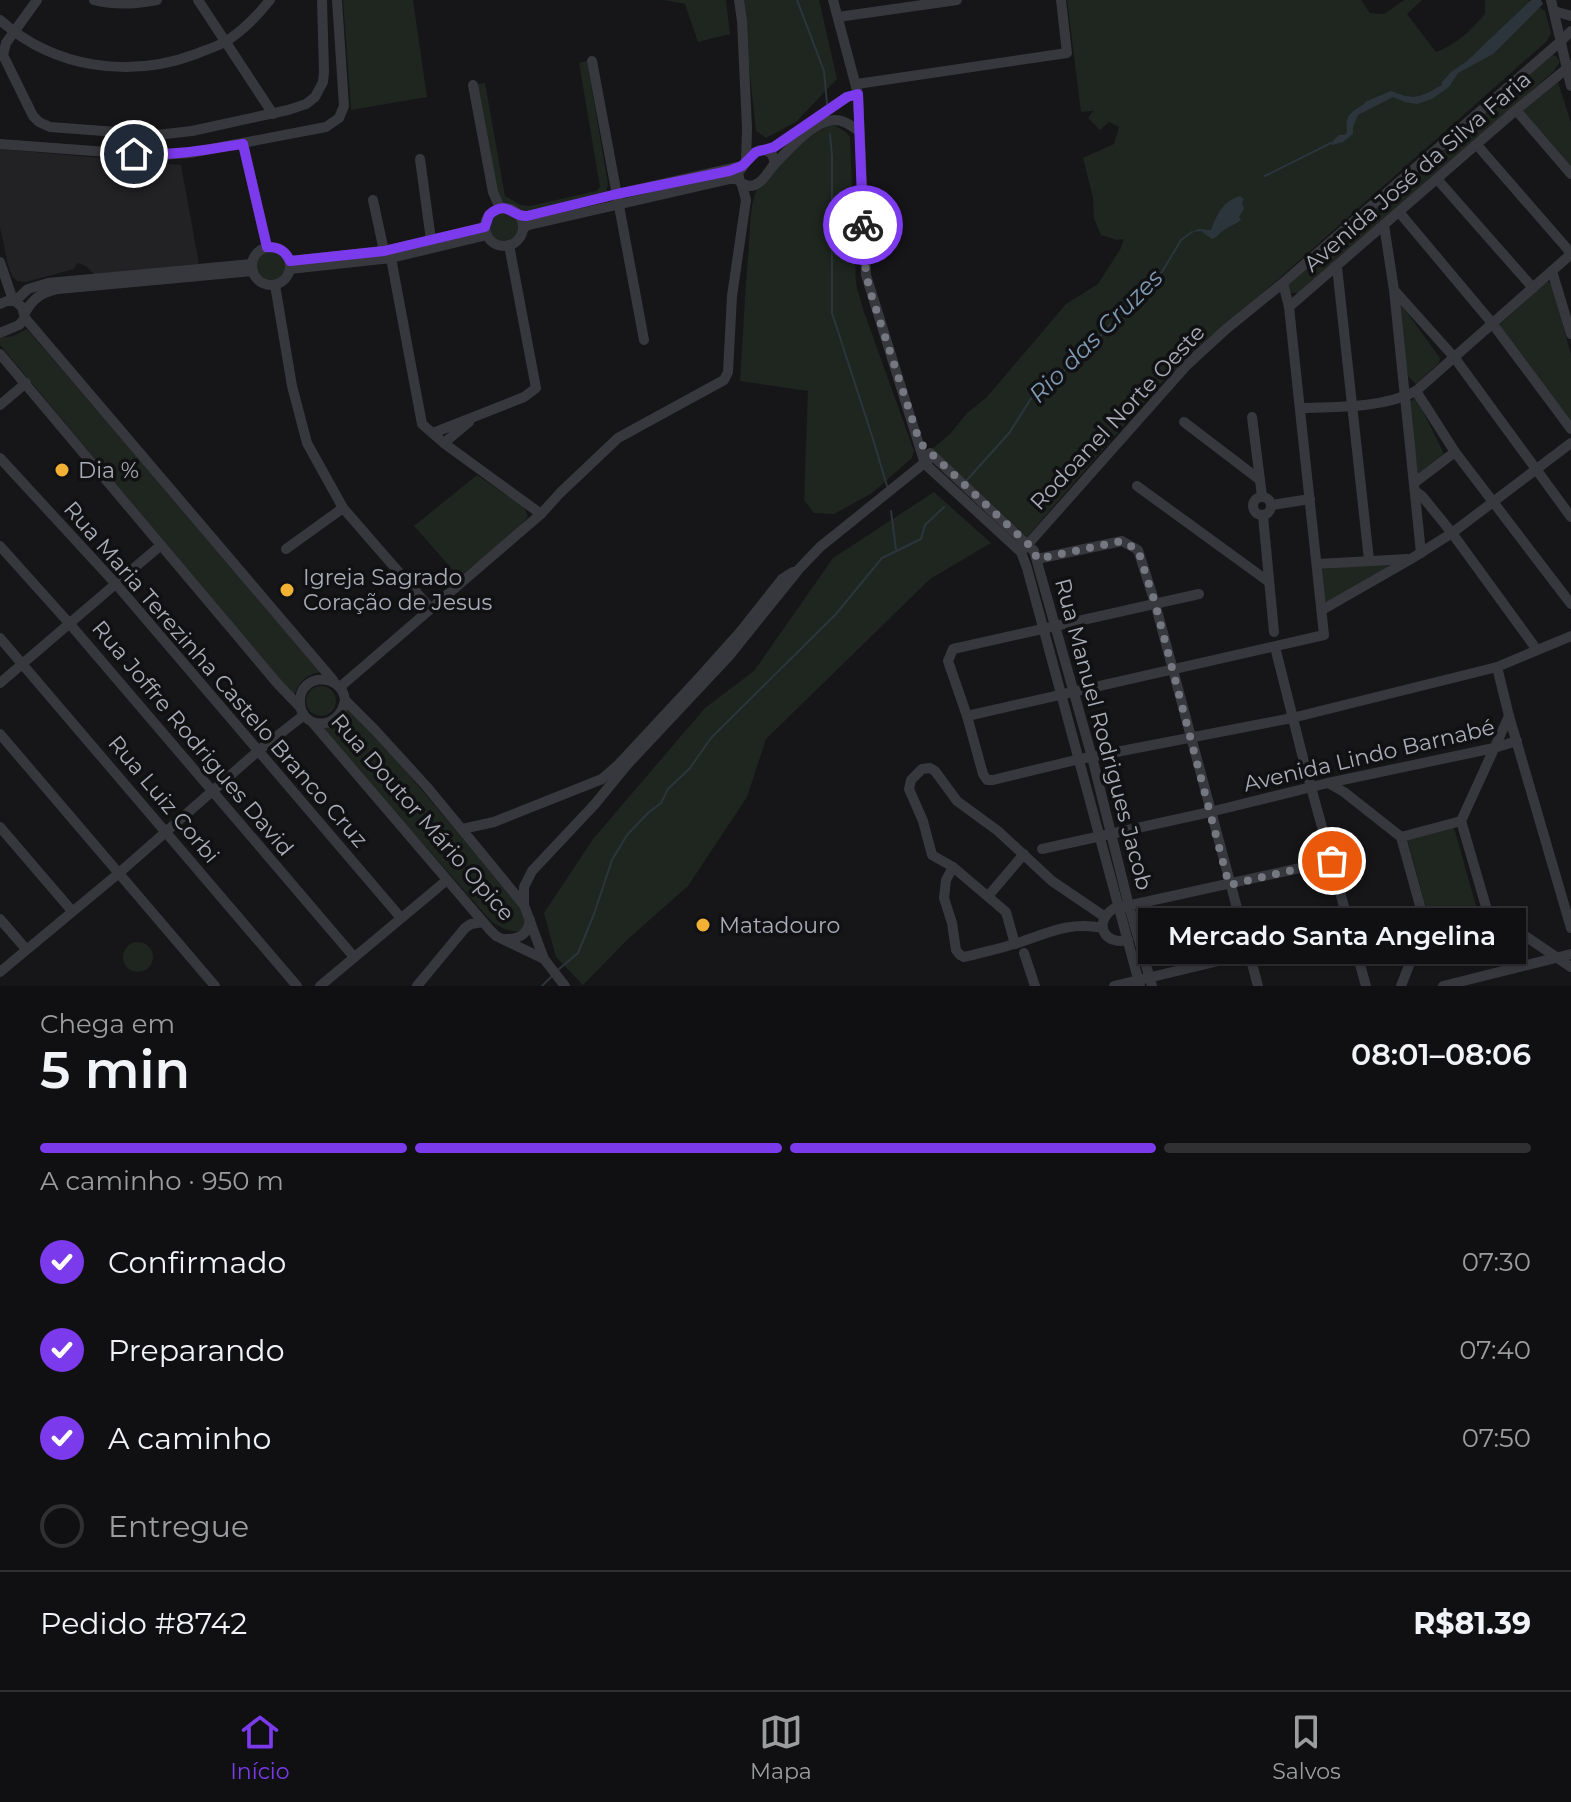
<!DOCTYPE html>
<html lang="pt">
<head>
<meta charset="utf-8">
<style>
	:root { --surface:#101012; --page:#1e1e20; --text:#f1f3f6; --muted:#9c9d9f; --line:#303032; --accent:#7c3aed }
	body { margin:0; font-family:Montserrat,sans-serif; background:var(--page); color:var(--text); height:100vh; display:flex; flex-direction:column; font-size:30px; white-space:nowrap }
	* { box-sizing:border-box; margin:0 }
	p { font-size:26px; color:var(--muted) }
	.icon { flex:none; width:44px; height:44px; fill:none; stroke:currentColor; stroke-width:2; stroke-linecap:round; stroke-linejoin:round }
	.map { position:relative; height:986px; overflow:hidden }
	.panel { display:flex; flex-direction:column; background:var(--surface); flex:1 }
	.panel>* { flex:none }
	.pin { position:absolute; display:grid; place-items:center; width:68px; height:68px; color:#fff; margin:-34px; border:4px solid #fff; border-radius:50%; box-shadow:0 2px 8px #0007 }
	.courier { position:absolute; display:grid; place-items:center; width:80px; height:80px; margin:-40px; border:6px solid #7c3aed; border-radius:50%; background:#fff; color:#222; box-shadow:0 2px 10px #0007 }
	.bubble { position:absolute; height:56px; border-radius:0px; background:var(--surface); box-shadow:0 2px 6px #0004,0 0 0 2px var(--line); font-size:26px; font-weight:600; line-height:56px; text-align:center }
	.headline em { font-style:normal; font-weight:600 }
	.headline div { display:flex; flex-direction:column-reverse }
	.headline { display:flex; align-items:center; justify-content:space-between; height:136px; padding:0 40px }
	h1 { font-size:52px; font-weight:600; line-height:60px }
	.bar { display:grid; grid-template-columns:repeat(4,1fr); gap:12px 8px; align-content:center; height:96px; padding:0 40px }
	.bar i { height:10px; border-radius:6px; background:var(--line) }
	.bar .on { background:var(--accent) }
	.bar p { grid-column:span 4 }
	.line { display:flex; align-items:center; gap:20px; padding:0 40px; border-top:2px solid var(--line) }
	.line div { flex:1 }
	ol { padding:0 40px; list-style:none }
	li { display:flex; align-items:center; gap:24px; height:88px }
	li p { margin-inline-start:auto }
	li .icon { padding:8px; border-radius:50%; background:var(--accent); color:#fff; stroke-width:4 }
	li:last-child { color:var(--muted) }
	li i { width:44px; height:44px; border:4px solid var(--line); border-radius:50% }
	.tab-bar { display:flex; justify-content:space-around; align-items:center; height:112px; border-top:2px solid var(--line); background:var(--surface); font-size:22px; color:var(--muted) }
	.tab-bar a { display:grid; justify-items:center; gap:4px }
	.tab-bar .on { color:var(--accent) }
	.map>svg:first-child { display:block }
	.built { fill:#222225 }
	.green { fill:#1e261f }
	.water { fill:#2c353c }
	.lines { fill:none; stroke-linecap:round; stroke-linejoin:round }
	.stream { stroke:#2c353c; stroke-width:2 }
	.minor { stroke:#37383d; stroke-width:10 }
	.done { stroke:#757880; stroke-width:8; stroke-dasharray:0 14.4 }
	.route { stroke:#7c3aed; stroke-width:10 }
	.poi-dot { fill:#f2b134; stroke:#111113; stroke-width:3 }
	.labels { text-anchor:middle; stroke-width:7; stroke-linejoin:round; paint-order:stroke }
	.street-label { font-size:22px; fill:#a8adb8; stroke:#111113 }
	.poi-label { font-size:22px; fill:#a8adb8; stroke:#111113; text-anchor:start }
	.water-label { font-size:24px; font-style:italic; fill:#7f9bb3; stroke:#111113 }
</style>
</head>
<body>
<div class="map">
<svg width="1571" height="986" viewBox="0 0 1571 986">
	<rect width="100%" height="100%" fill="#161618"/>
	<path class="built" d="M0,149l181,16 18,99 -105,10 -8,-8 -9,-3 -3,6 -48,13 -9,-1 -5,-5 -4,-11 -8,-38z"/>
	<g class="green">
		<path d="M343,0h70l14,97 -76,13z"/>
		<path d="M664,0h62l4,34 -32,8 -13,-38z"/>
		<path d="M742,0h77l18,79 -41,43 -30,16 -10,-7z"/>
		<path d="M1067,0h294l9,13 14,1 20,-14h18l-15,14 29,38c21,-8 34,-21 49,-38v-14h43l17,11 6,22 -4,8 -388,344 -132,152 -95,-88 18,-15 17,-21 19,-15 80,-94 32,-20 23,-36 3,-9 -7,1 -16,-5 -7,-16 -1,-21 -10,-40 31,-14 5,-17 -10,-5 -9,8 -12,-12 5,-7 -12,1z"/>
		<path d="M1552,55l4,1 4,6 -7,10 -255,221h-7l-3,-3 1,-9z"/>
		<path d="M587,61l21,123 -2,9 -88,20 -20,-12 -21,-117 8,-1 20,113 16,9 9,1 66,-15 4,-4 -21,-124z"/>
		<path d="M1558,82l13,41v46l-48,-58z"/>
		<path d="M833,124l13,8 4,5 6,147 7,25 51,142 -2,7 -40,35 -38,21 -20,-1 -10,-13 4,-109 -68,-10c3,-46 5,-91 9,-137 1,-16 1,-35 6,-50 8,-20 56,-63 78,-70z"/>
		<circle cx="504" cy="226" r="16"/>
		<circle cx="271" cy="266" r="16"/>
		<path d="M1547,281l5,4 19,70v67l-72,-97z"/>
		<path d="M1398,304h3l39,54 -1,5 -23,21 -8,-8z"/>
		<path d="M27,329l295,343c-16,2 -24,10 -28,25l-294,-352v-7l13,-2z"/>
		<path d="M1414,399l4,2 26,53 -26,20 -9,-72z"/>
		<path d="M477,475l47,32 4,10 -13,15 -56,45 -45,-51z"/>
		<path d="M934,492l57,51 -61,36 -164,160 -19,58 -59,89 -60,53 -45,46 -27,-28 -12,-44 49,-74 112,-131 49,-37 79,-113z"/>
		<path d="M1395,562l-67,41 -4,-1 -3,-31 2,-2z"/>
		<circle cx="321" cy="701" r="15"/>
		<path d="M348,703l177,209c5,29 -19,19 -33,10l-172,-195z"/>
		<path d="M1453,824l23,82 -47,13 -22,-81z"/>
		<circle cx="138" cy="957" r="15"/>
	</g>
	<g class="water">
		<path d="M1531,0h10l2,4 -50,50 -35,19 -9,14 -17,12 -15,5 -12,-2 -12,-5 -35,18 -5,12v7l-10,8 -11,3v-3l7,-7h5l3,-2c-2,-18 2,-19 17,-29l1,-2 26,-11c23,10 30,6 51,-6v-3l9,-10 16,-11z"/>
		<path d="M1240,196l4,3 -2,4 2,6 -5,8 2,3c-5,4 -11,6 -17,10 -5,3 -6,7 -12,9l-11,-8 -9,1 6,-3 13,1c6,-16 12,-29 29,-34z"/>
	</g>
	<g class="lines">
		<g class="stream">
			<path d="M797,0l27,71 3,33"/>
			<path d="M830,134l2,22v157l41,126 14,47"/>
			<path d="M1265,176l66,-33"/>
			<path d="M967,480l43,-48 20,-32 58,-50 60,-68 14,-10 19,-32 11,-8"/>
			<path d="M891,511l5,38"/>
			<path d="M559,969l19,-16 16,-39 18,-54 15,-25 21,-22 13,-10 7,-14 22,-21 21,-30 125,-124 46,-56 39,-19 4,-14 19,-18"/>
			<path d="M542,986l10,-10"/>
		</g>
		<g class="minor">
			<path d="M37,0l-31,43 -3,12 30,61 6,6 11,5 107,8 35,-4 96,-21 18,-6 9,-7 8,-15 1,-10 -2,-72"/>
			<path d="M94,0c21,6 42,4 63,0"/>
			<path d="M198,0l75,114"/>
			<path d="M739,0l3,21 5,107 -1,34"/>
			<path d="M833,0l25,94 8,181 59,189 96,88 6,16 113,418"/>
			<path d="M1551,0l20,86"/>
			<path d="M1554,11l17,5"/>
			<path d="M838,17l119,-17"/>
			<path d="M0,20c54,48 129,59 196,34 9,-4 20,-7 29,-12 16,-10 33,-27 45,-42"/>
			<path d="M592,61l52,279"/>
			<path d="M857,84l210,-31 -6,-53"/>
			<path d="M473,85l20,107 7,16"/>
			<path d="M1516,110l55,64"/>
			<path d="M0,144l134,10 27,1 29,-2 136,-26 13,-9 5,-12 -7,-106"/>
			<path d="M243,144l24,103"/>
			<path d="M1477,145l94,108"/>
			<path d="M760,150c9,0 15,4 14,14 -8,12 -19,30 -34,18l-2,-9 14,-19z"/>
			<path d="M765,150l9,-3 73,-50 11,-3"/>
			<path d="M420,159l11,81"/>
			<path d="M773,166c14,-15 41,-46 62,-46 9,0 17,6 24,11"/>
			<path d="M1437,179l96,109"/>
			<path d="M373,200l11,51"/>
			<circle cx="504" cy="227" r="19"/>
			<path d="M1399,212l93,111 79,106"/>
			<path d="M520,216h7l90,-22 125,-28"/>
			<path d="M1384,225l10,65 27,263"/>
			<path d="M523,230l1,-3 5,-2 201,-46h8"/>
			<circle cx="271" cy="266" r="19"/>
			<path d="M391,258l31,166 23,20 96,70"/>
			<path d="M290,261l94,-10 101,-24"/>
			<path d="M0,262l13,38"/>
			<path d="M1337,267l32,293"/>
			<path d="M290,269l101,-11 96,-23"/>
			<path d="M1552,271l19,63"/>
			<path d="M275,285l17,101 15,57 36,65 87,100"/>
			<path d="M1394,290l60,67 117,160"/>
			<path d="M15,301l13,-12 20,-6 204,-19"/>
			<path d="M0,304l7,-3h8l7,6 3,11 -6,7 -19,8"/>
			<path d="M1289,307l227,-197 55,-45"/>
			<path d="M25,313c8,-15 16,-20 33,-24l195,-18"/>
			<path d="M25,318l308,362"/>
			<path d="M0,354l277,329 22,23"/>
			<path d="M1416,391l39,61 116,152"/>
			<path d="M0,405l26,-22"/>
			<path d="M1301,408c36,-1 83,0 115,-17l155,-137"/>
			<path d="M1252,417l10,79"/>
			<path d="M1184,422l76,58"/>
			<path d="M433,433l91,-36 12,-9 -27,-143"/>
			<path d="M444,443l25,-21"/>
			<path d="M930,453l104,98 58,206 37,149 23,80"/>
			<path d="M0,458l116,126 285,334"/>
			<path d="M1414,483l41,-31"/>
			<path d="M1137,486l132,96"/>
			<path d="M1415,491l7,5 30,37 85,117"/>
			<circle cx="1262" cy="506" r="9"/>
			<path d="M1272,505l38,-6"/>
			<path d="M1263,516l11,116"/>
			<path d="M0,546l69,77 285,334"/>
			<path d="M286,549l57,-41"/>
			<path d="M1021,552l166,-187 38,-35 58,-47 278,-242 10,-10"/>
			<path d="M1037,559l85,-18 16,9 17,53 103,383"/>
			<path d="M1317,564l90,-5"/>
			<path d="M1199,594l-246,55 -5,12 19,55 16,58 4,6h6l87,-21 212,-41 205,-51 74,-31"/>
			<path d="M1322,610l89,-51 41,-26 119,-90"/>
			<path d="M0,638l297,348"/>
			<path d="M1275,647l29,115 62,224"/>
			<path d="M1497,667l12,49 62,212"/>
			<path d="M0,683l161,-138"/>
			<path d="M340,687l201,-173 19,-21 58,-55 106,-58 4,-8 4,-76 14,-96 -4,-15"/>
			<path d="M345,700c-6,33 -45,29 -45,2 -1,-29 42,-30 45,-2l30,30 52,57 97,118 20,54 21,27"/>
			<path d="M967,716l357,-81 -35,-328 -6,-24"/>
			<path d="M313,723l177,207 6,6 48,23"/>
			<path d="M0,734l215,252"/>
			<path d="M1328,783l16,9 57,45"/>
			<path d="M1461,821l48,-105"/>
			<path d="M1461,821l26,89"/>
			<path d="M0,827l72,84"/>
			<path d="M462,829l32,-7 108,-43 17,-15 80,-86 41,-46 42,-53 11,-7"/>
			<path d="M1401,837l24,87"/>
			<path d="M1401,837l60,-16"/>
			<path d="M1042,849l168,-37 118,-29 166,-35 23,-7"/>
			<path d="M953,867l-7,13 -2,18 8,25 4,27 4,5 4,2c17,-4 34,-8 50,-13 33,-10 53,-23 89,-16"/>
			<path d="M989,895l35,-41"/>
			<path d="M524,905v-18l8,-16 63,-67 31,-38 103,-110 70,-87 21,-22 113,-91"/>
			<path d="M1487,910l84,57"/>
			<path d="M0,919l26,30"/>
			<path d="M1425,924l62,-14"/>
			<path d="M506,939c14,0 22,-5 24,-19"/>
			<path d="M1128,940c-24,6 -35,-17 -15,-31l219,-48"/>
			<path d="M1015,944l-9,-32 -53,-45 -21,-12 -9,-34 -14,-32 2,-9 11,-11 8,-1 5,3 22,30 41,30 54,50 53,36"/>
			<path d="M1024,953l11,33"/>
			<path d="M0,972l119,-99 139,-122 46,-36"/>
			<path d="M320,986l127,-106"/>
			<path d="M417,986l48,-58 6,-4 12,-2"/>
			<path d="M1114,986l237,-57"/>
			<path d="M1401,986l24,-62"/>
			<path d="M1443,986l128,-32"/>
		</g>
	</g>
	<g class="lines">
		<path class="done" d="M863,225l3,50 6,22 48,146 108,101 6,7 3,8 85,-18 16,9 17,53 74,282 103,-24"/>
		<path class="route" d="M134,154c37,2 72,-4 109,-10l24,103c11,0 18,3 23,14l94,-10 101,-24 4,-12c19,-16 22,2 38,1l90,-22 112,-23 13,-5 14,-14 18,-5 73,-50 11,-3 5,131"/>
	</g>
	<g class="poi-dot">
		<circle cx="62" cy="470" r="8"/>
		<circle cx="287" cy="590" r="8"/>
		<circle cx="703" cy="925" r="8"/>
	</g>
	<g class="labels">
		<g class="street-label">
			<text transform="translate(1417 171) rotate(-41)" y="8">Avenida José da Silva Faria</text>
			<text transform="translate(1117 417) rotate(-47)" y="8">Rodoanel Norte Oeste</text>
			<text transform="translate(216 674) rotate(49)" y="8">Rua Maria Terezinha Castelo Branco Cruz</text>
			<text transform="translate(1104 734) rotate(75)" y="8">Rua Manuel Rodrigues Jacob</text>
			<text transform="translate(193 738) rotate(50)" y="8">Rua Joffre Rodrigues David</text>
			<text transform="translate(1369 755) rotate(-13)" y="8">Avenida Lindo Barnabé</text>
			<text transform="translate(164 799) rotate(50)" y="8">Rua Luiz Corbi</text>
			<text transform="translate(423 817) rotate(49)" y="8">Rua Doutor Mário Opice</text>
		</g>
		<g class="poi-label">
			<text x="78" y="478">Dia %</text>
			<text x="303" y="585">Igreja Sagrado<tspan x="303" dy="25">Coração de Jesus</tspan></text>
			<text x="719" y="933">Matadouro</text>
		</g>
		<g class="water-label">
			<text transform="translate(1096 336) rotate(-45)" y="8">Rio das Cruzes</text>
		</g>
	</g>
</svg>
<div class="pin" style="left:1332px;top:861px;background:#ea580c"><svg class="icon" aria-label="bag" viewBox="0 0 24 24"><path d="M5 8h14l-1 12H6zM9 8a3 3 0 0 1 6 0"/></svg></div>
<div class="pin" style="left:134px;top:154px;background:#1f2937"><svg class="icon" aria-label="home" viewBox="0 0 24 24"><path d="M3 11l9-7 9 7M6 9v11h12V9"/></svg></div>
<div class="courier" style="left:863px;top:225px"><svg class="icon" aria-label="bike" viewBox="0 0 24 24"><circle cx="6" cy="16" r="4"/><circle cx="18" cy="16" r="4"/><path d="M6 16l4-8h5l3 8M10 8l3 8H6M13 5h3"/></svg></div>
<div class="bubble" style="left:1138px;top:908px;width:388px">Mercado Santa Angelina</div>
</div>
<section class="panel">
<div class="headline"><div><h1>5 min</h1><p>Chega em</p></div><em>08:01–08:06</em></div>
<div class="bar"><i class="on"></i><i class="on"></i><i class="on"></i><i></i><p>A caminho · 950 m</p></div>
<ol>
<li><svg class="icon" aria-label="check" viewBox="0 0 24 24"><path d="M5 12l5 5 9-10"/></svg>Confirmado<p>07:30</p></li>
<li><svg class="icon" aria-label="check" viewBox="0 0 24 24"><path d="M5 12l5 5 9-10"/></svg>Preparando<p>07:40</p></li>
<li><svg class="icon" aria-label="check" viewBox="0 0 24 24"><path d="M5 12l5 5 9-10"/></svg>A caminho<p>07:50</p></li>
<li><i></i>Entregue</li>
</ol>
<div class="line" style="height:104px"><div>Pedido #8742</div><b>R$81.39</b></div>
</section>
<nav class="tab-bar">
<a class="on"><svg class="icon" aria-label="home" viewBox="0 0 24 24"><path d="M3 11l9-7 9 7M6 9v11h12V9"/></svg>Início</a>
<a><svg class="icon" aria-label="map" viewBox="0 0 24 24"><path d="M3 6l6-2 6 2 6-2v14l-6 2-6-2-6 2zM9 4v14M15 6v14"/></svg>Mapa</a>
<a><svg class="icon" aria-label="saved" viewBox="0 0 24 24"><path d="M7 4h10v16l-5-4-5 4z"/></svg>Salvos</a>
</nav>
</body>
</html>
